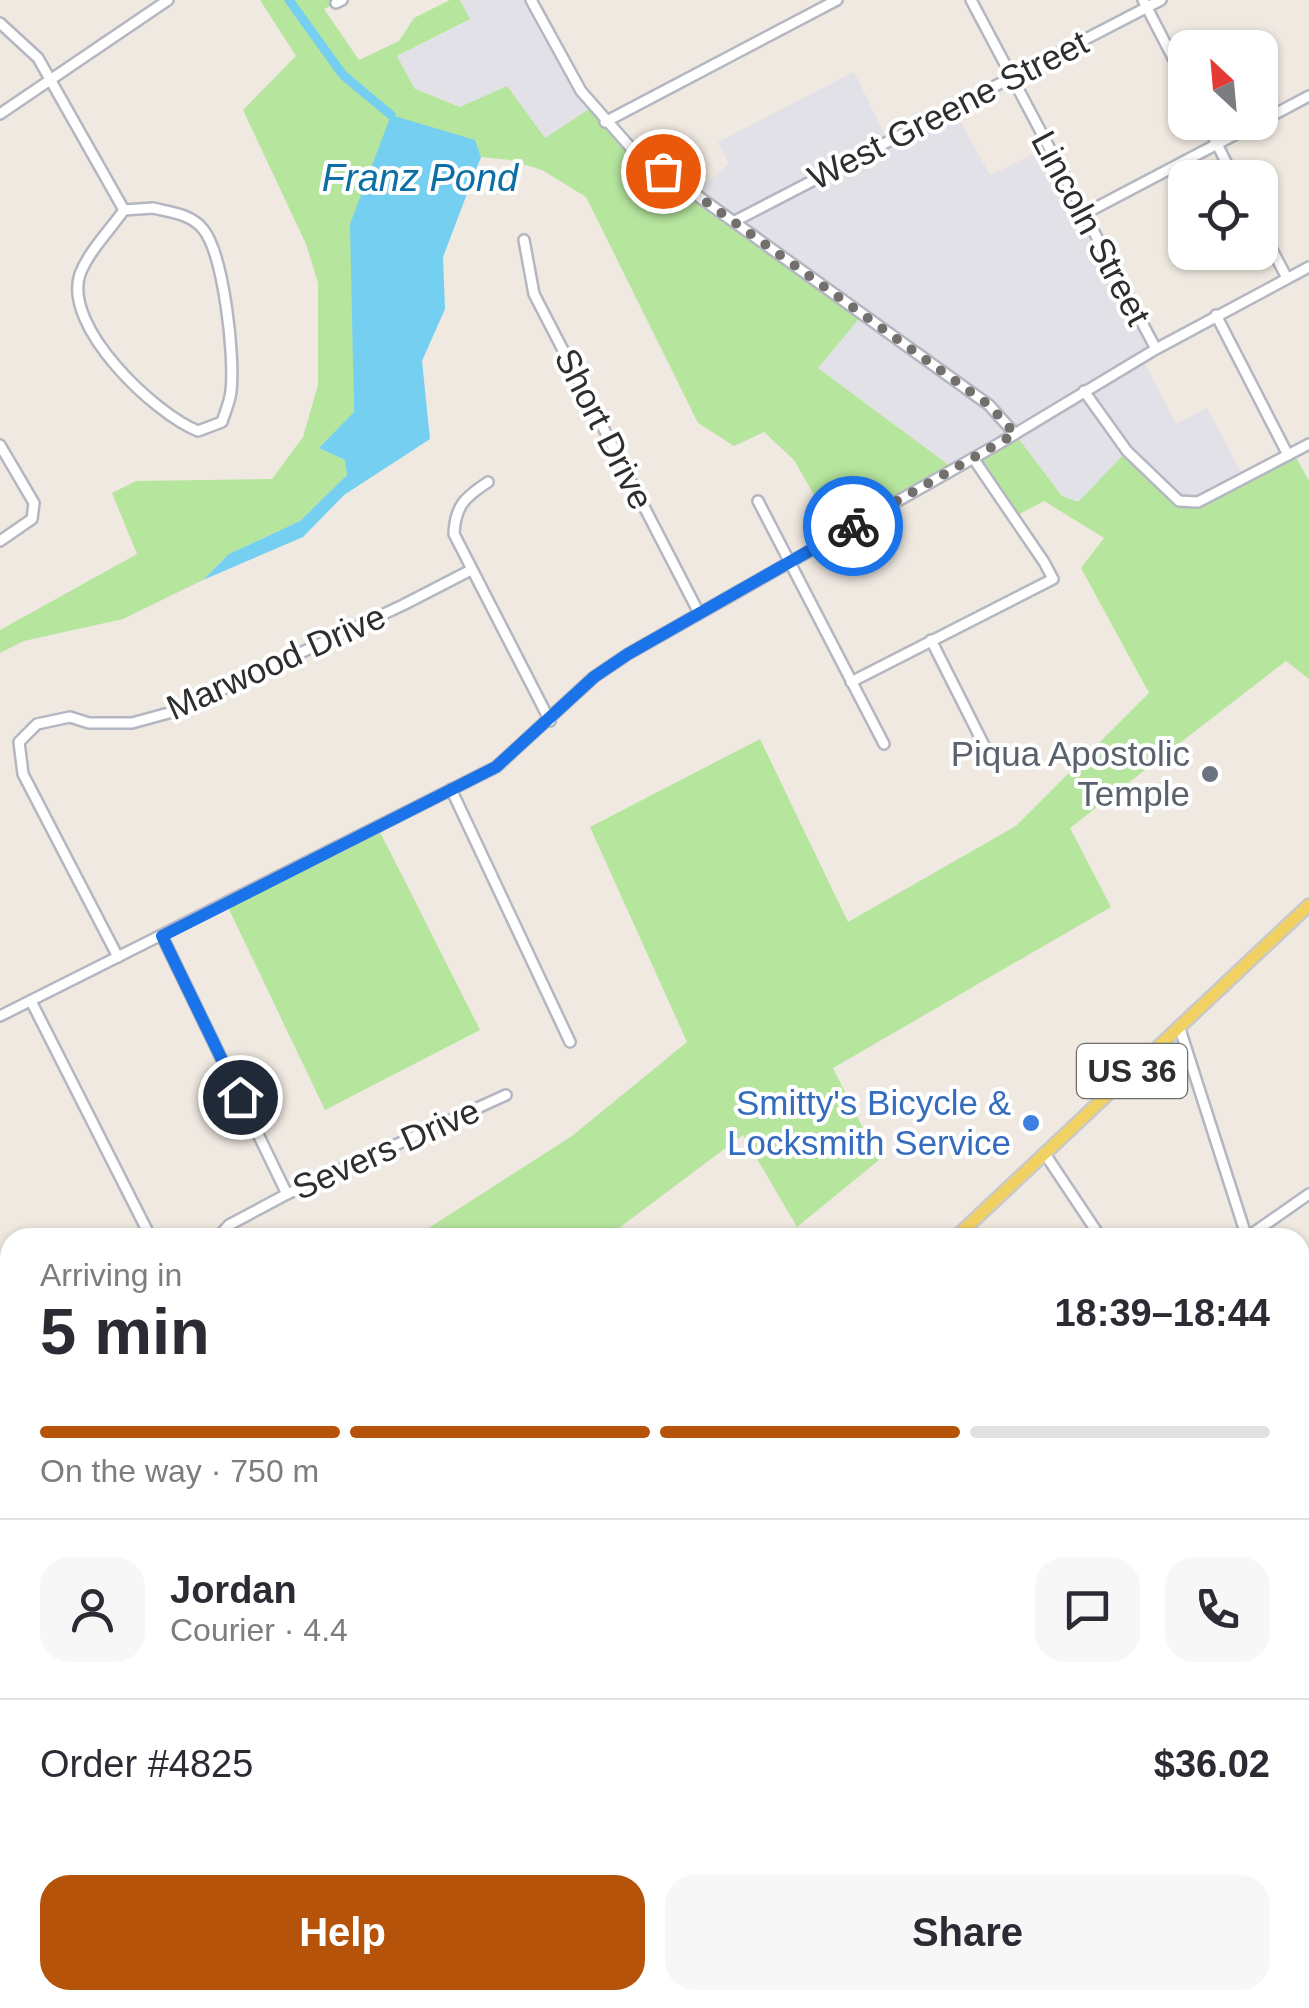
<!DOCTYPE html>
<html lang="en">
<head>
<meta charset="utf-8">
<style>
	:root { --surface:#fff; --page:#f7f7f7; --text:#2b2b33; --muted:#7c7c81; --line:#e1e1e2; --accent:#b45309 }
	body { margin:0; font-family:Helvetica,sans-serif; background:var(--page); color:var(--text); height:100vh; display:flex; flex-direction:column; font-size:38px; white-space:nowrap }
	* { box-sizing:border-box; margin:0 }
	p { font-size:32px; color:var(--muted) }
	.icon { flex:none; width:55px; height:55px; fill:none; stroke:currentColor; stroke-width:2; stroke-linecap:round; stroke-linejoin:round }
	.map { position:relative; flex:1; overflow:hidden }
	.details { position:absolute; left:0px; top:1228px; width:1310px; height:782px; display:flex; flex-direction:column; background:var(--surface); border-radius:30px 30px 0 0; box-shadow:0 2px 8px #0004 }
	.details>* { flex:none }
	.needle { width:65px; rotate:334deg }
	.fabs { position:absolute; left:1168px; top:30px; display:grid; gap:20px }
	.fabs a { display:grid; place-items:center; width:110px; height:110px; border-radius:20px; background:var(--surface); box-shadow:0 2px 8px #0004; font-size:50px }
	.pin { position:absolute; display:grid; place-items:center; width:85px; height:85px; color:#fff; margin:-42px; border:5px solid #fff; border-radius:50%; box-shadow:0 2px 10px #0007 }
	.courier { position:absolute; display:grid; place-items:center; width:100px; height:100px; margin:-50px; border:8px solid #1a73e8; border-radius:50%; background:#fff; color:#222; box-shadow:0 2px 12px #0007 }
	.overview em { font-style:normal; font-weight:600 }
	.overview div { display:flex; flex-direction:column-reverse }
	.overview { display:flex; align-items:center; justify-content:space-between; height:170px; padding:0 40px }
	h1 { font-size:65px; font-weight:600; line-height:75px }
	.bar { display:grid; grid-template-columns:repeat(4,1fr); gap:15px 10px; align-content:center; height:120px; padding:0 40px }
	.bar i { height:12px; border-radius:8px; background:var(--line) }
	.bar .selected { background:var(--accent) }
	.bar p { grid-column:span 4 }
	.line { display:flex; align-items:center; gap:25px; padding:0 40px; border-top:2px solid var(--line) }
	.line div { flex:1 }
	.round { display:grid; place-items:center; flex:none; width:105px; height:105px; border-radius:30px; background:var(--page) }
	.primary-button { display:flex; gap:20px; margin-top:auto; padding:20px 40px }
	.primary-button a { flex:1; height:115px; border-radius:30px; background:var(--accent); color:#fff; font-size:40px; font-weight:600; line-height:115px; text-align:center }
	.primary-button a+a { background:var(--page); color:var(--text) }
	.map>svg:first-child { display:block }
	.industrial { fill:#e3e1e8 }
	.green { fill:#b6e59e }
	.water { fill:#75cff0 }
	.lines { fill:none; stroke-linecap:round; stroke-linejoin:round }
	.canal { stroke:#75cff0; stroke-width:9 }
	.minor-casing { stroke:#b4b7c1; stroke-width:14 }
	.major-casing { stroke:#c9c9c9; stroke-width:16 }
	.minor { stroke:#fff; stroke-width:9 }
	.major { stroke:#f2d163; stroke-width:11 }
	.done { stroke:#726f6d; stroke-width:10; stroke-dasharray:0 18 }
	.route { stroke:#1a73e8; stroke-width:12 }
	.worship-dot { fill:#6b7280; stroke:#fff; stroke-width:4 }
	.shop-dot { fill:#3f7fe0; stroke:#fff; stroke-width:4 }
	.labels { text-anchor:middle; stroke-width:8; stroke-linejoin:round; paint-order:stroke }
	.shield { fill:#fff; stroke:#6d6d6d; stroke-width:2.5 }
	.shield-label { font-size:32px; font-weight:bold; fill:#2e2e2e }
	.street-label { font-size:35px; fill:#2e2e2e; stroke:#fff }
	.worship-label { font-size:35px; fill:#5b616d; stroke:#fff; text-anchor:end }
	.shop-label { font-size:35px; fill:#366cbe; stroke:#fff; text-anchor:end }
	.water-label { font-size:38px; font-style:italic; fill:#0d6fa3; stroke:#fff }
</style>
</head>
<body>
<div class="map">
<svg width="1309" height="2008" viewBox="0 0 1309 2008">
	<rect width="100%" height="100%" fill="#efe9e1"/>
	<g class="industrial">
		<path d="M460,0h71l61,107 -48,32 -129,-50 -18,-33 72,-37z"/>
		<path d="M854,72l34,69 65,-33 37,67 58,-28 108,202 -14,9 34,66 31,-16 37,70 -46,24h-120l-16,-6 -47,-62 -61,35 -136,-101 45,-54 -169,-122 35,-28 -11,-22z"/>
		<path d="M0,1821l10,9v170h50l4,8h-64z"/>
	</g>
	<g class="green">
		<path d="M260,0h75l1,3 -12,6 35,51 40,-19 15,-23 36,-18h10l10,19 -73,37 18,33 45,18 47,-21 38,52 47,-31 39,41 232,166 -45,54 136,101 -117,66 -43,-75 -30,-28 -30,14 -36,-23 -112,-226 -44,-27 -32,-10 -29,-3 -6,-17 -124,84 3,189 -35,35 26,12 2,15 -47,46 -71,33 -26,26 -80,39 -99,22 -24,12v-23l137,-76 -25,-61 24,-12 136,-2 31,-42 15,-52v-102l-12,-39 -63,-134 53,-54z"/>
		<path d="M1015,434l47,62 16,6 49,-51 60,52 106,-51 16,29v198l-23,-18 -216,167 41,79 -278,161 46,92 -82,67 -54,-92 -136,102 -194,1 159,-102 115,-94 -97,-215 170,-88 88,183 168,-96 133,-133 -68,-125 23,-30 -60,-37 -30,16 -41,-59z"/>
		<path d="M377,826l103,204 -155,80 -99,-207z"/>
		<path d="M10,1640v89l-10,9v-90z"/>
	</g>
	<path class="water" d="M391,115l84,25 6,17 -38,100 2,52 -23,52 8,78 -86,56 -41,42 -100,43 26,-26 71,-33 47,-46 -2,-15 -26,-12 35,-36 -4,-188z"/>
	<g class="lines">
		<path class="canal" d="M289,0l54,75 48,40"/>
		<g class="minor-casing">
			<g id="minor">
				<path d="M531,0l50,91 50,57 358,257 26,29"/>
				<path d="M971,0l185,349"/>
				<path d="M1143,0l42,81"/>
				<path d="M336,3l6,-3"/>
				<path d="M0,23l38,35 86,152"/>
				<path d="M0,114l168,-114"/>
				<path d="M605,122l232,-122"/>
				<path d="M1206,122l28,56"/>
				<path d="M1260,122l49,-26"/>
				<path d="M153,208c17,4 38,6 50,21 21,26 32,128 28,162 -1,11 -6,21 -9,31l-24,9c-43,-17 -136,-104 -118,-157 9,-23 30,-44 44,-64z"/>
				<path d="M1084,214l175,-92"/>
				<path d="M735,221l426,-221"/>
				<path d="M1260,227l27,51"/>
				<path d="M524,240l10,54 165,319"/>
				<path d="M1216,315l72,140"/>
				<path d="M1084,391l43,60 52,50 19,1 111,-58"/>
				<path d="M0,445l34,58 -2,16 -32,22"/>
				<path d="M488,482c-23,15 -33,24 -34,52l96,187"/>
				<path d="M758,501l126,243"/>
				<path d="M931,640l60,119"/>
				<path d="M851,682l202,-103 -9,-17 -71,-104"/>
				<path d="M451,789l119,253"/>
				<path d="M162,936l125,258"/>
				<path d="M118,957l-95,-183 -4,-32 18,-18 33,-7 19,6h43l44,-12 227,-106 68,-35"/>
				<path d="M31,1001l120,237"/>
				<path d="M0,1016l496,-249 98,-90 34,-23 372,-211 156,-94 153,-82"/>
				<path d="M1179,1026l68,212"/>
				<path d="M1045,1154l56,84"/>
				<path d="M217,1238l12,-13 58,-31 219,-99"/>
				<path d="M1246,1238l63,-44"/>
				<path d="M0,1318l10,22"/>
				<path d="M1300,1390l9,18"/>
				<path d="M1300,1634l9,-5"/>
				<path d="M1300,1686l9,17"/>
				<path d="M1300,1792l9,-5"/>
				<path d="M0,1934l10,11"/>
				<path d="M1300,1970l9,9"/>
				<path d="M36,2000l2,8"/>
				<path d="M167,2000l8,8"/>
				<path d="M552,2008l15,-8"/>
				<path d="M865,2008l16,-8"/>
				<path d="M1145,2008l14,-7"/>
			</g>
		</g>
		<g class="major-casing">
			<g id="major">
				<path d="M955,1238l354,-333"/>
				<path d="M0,1821l10,9"/>
				<path d="M150,2008l9,-8"/>
			</g>
		</g>
		<use href="#minor" class="minor"/>
		<use href="#major" class="major"/>
	</g>
	<g class="lines">
		<path class="done" d="M663,171l326,234 26,29 -162,92"/>
		<path class="route" d="M240,1097l-78,-161 334,-169 98,-90 34,-23 225,-128"/>
	</g>
	<circle class="worship-dot" cx="1210" cy="774" r="10"/>
	<circle class="shop-dot" cx="1031" cy="1123" r="10"/>
	<g class="labels">
		<rect class="shield" x="1077" y="1044" width="110" height="54" rx="8"/>
		<g class="shield-label">
			<text x="1132" y="1082">US 36</text>
		</g>
		<g class="street-label">
			<text transform="translate(948 110) rotate(-27)" y="12">West Greene Street</text>
			<text transform="translate(1091 228) rotate(62)" y="12">Lincoln Street</text>
			<text transform="translate(604 429) rotate(63)" y="12">Short Drive</text>
			<text transform="translate(276 662) rotate(-24)" y="12">Marwood Drive</text>
			<text transform="translate(386 1149) rotate(-24)" y="12">Severs Drive</text>
		</g>
		<g class="worship-label">
			<text x="1190" y="766">Piqua Apostolic<tspan x="1190" dy="40">Temple</tspan></text>
		</g>
		<g class="shop-label">
			<text x="1011" y="1115">Smitty's Bicycle &amp;<tspan x="1011" dy="40">Locksmith Service</tspan></text>
		</g>
		<g class="water-label">
			<text x="420" y="191">Franz Pond</text>
		</g>
	</g>
</svg>
<div class="fabs">
<a><svg class="needle" viewBox="-14 -14 28 28"><path d="M0-13l5 13h-10z" fill="#e53935"/><path d="M0 13l5-13h-10z" fill="#7c7c81"/></svg></a>
<a><svg class="icon" aria-label="locate" viewBox="0 0 24 24"><circle cx="12" cy="12" r="6"/><path d="M12 2v4M12 18v4M2 12h4M18 12h4"/></svg></a>
</div>
<div class="pin" style="left:663px;top:171px;background:#ea580c"><svg class="icon" aria-label="bag" viewBox="0 0 24 24"><path d="M5 8h14l-1 12H6zM9 8a3 3 0 0 1 6 0"/></svg></div>
<div class="pin" style="left:240px;top:1097px;background:#1f2937"><svg class="icon" aria-label="home" viewBox="0 0 24 24"><path d="M3 11l9-7 9 7M6 9v11h12V9"/></svg></div>
<div class="courier" style="left:853px;top:526px"><svg class="icon" aria-label="bike" viewBox="0 0 24 24"><circle cx="6" cy="16" r="4"/><circle cx="18" cy="16" r="4"/><path d="M6 16l4-8h5l3 8M10 8l3 8H6M13 5h3"/></svg></div>
<section class="details">
<div class="overview"><div><h1>5 min</h1><p>Arriving in</p></div><em>18:39–18:44</em></div>
<div class="bar"><i class="selected"></i><i class="selected"></i><i class="selected"></i><i></i><p>On the way · 750 m</p></div>
<div class="line" style="height:180px"><a class="round"><svg class="icon" aria-label="person" viewBox="0 0 24 24"><circle cx="12" cy="8" r="4"/><path d="M4 21q1-7 8-7t8 7"/></svg></a><div><b>Jordan</b><p>Courier · 4.4</p></div><a class="round"><svg class="icon" aria-label="chat" viewBox="0 0 24 24"><path d="M4 5h16v11H9l-5 4z"/></svg></a><a class="round"><svg class="icon" aria-label="phone" viewBox="0 0 24 24"><path d="M5 4h4l2 5-3 2q2 4 5 5l2-3 5 2v4C11 20 4 13 5 4z"/></svg></a></div>
<div class="line" style="height:130px"><div>Order #4825</div><b>$36.02</b></div>
<div class="primary-button"><a>Help</a><a>Share</a></div>
</section>
</div>
</body>
</html>
